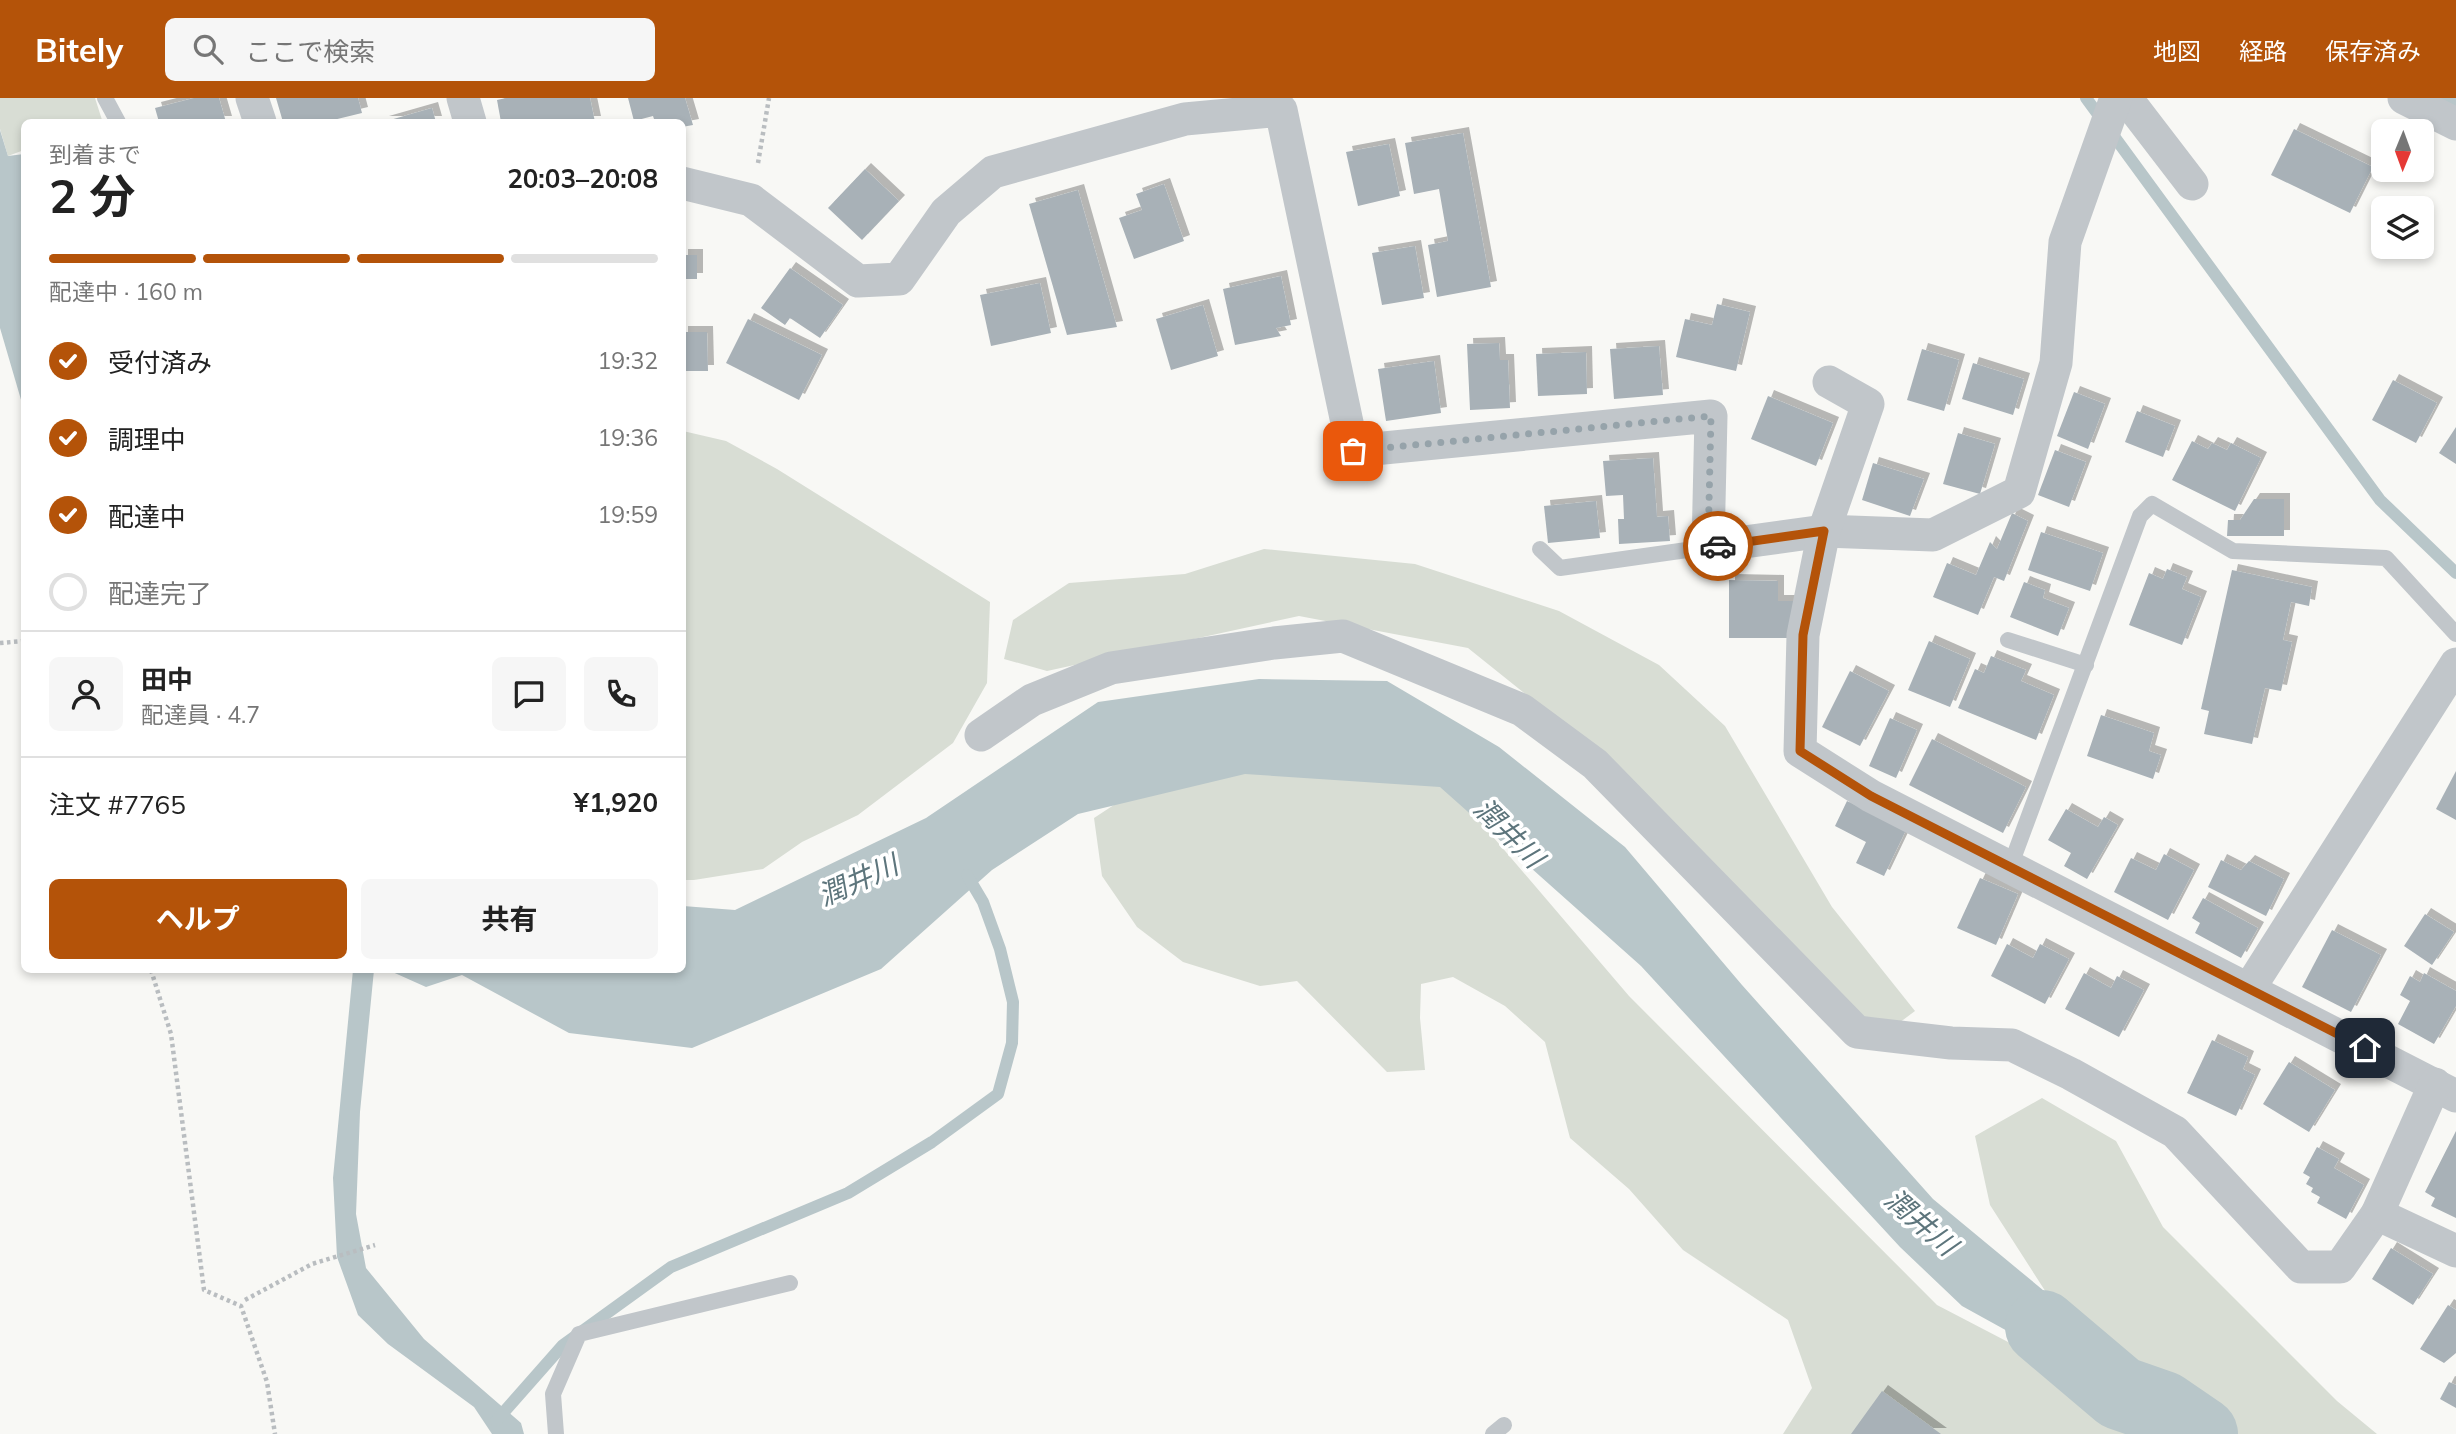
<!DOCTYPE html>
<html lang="ja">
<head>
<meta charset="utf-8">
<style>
	:root { --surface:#fff; --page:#f6f6f6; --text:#222; --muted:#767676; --line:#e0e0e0; --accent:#b45309 }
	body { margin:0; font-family:Mulish,"Noto Sans JP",sans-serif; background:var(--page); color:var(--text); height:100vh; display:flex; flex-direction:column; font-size:26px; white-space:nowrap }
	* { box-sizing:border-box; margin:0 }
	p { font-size:23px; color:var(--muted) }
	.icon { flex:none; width:38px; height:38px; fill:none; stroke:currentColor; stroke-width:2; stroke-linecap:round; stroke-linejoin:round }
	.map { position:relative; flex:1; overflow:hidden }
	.side { position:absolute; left:21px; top:21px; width:665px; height:854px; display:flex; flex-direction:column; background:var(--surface); border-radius:10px; box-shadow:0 4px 10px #0003 }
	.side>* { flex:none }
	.needle { width:46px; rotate:181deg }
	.fabs { position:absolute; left:2371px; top:21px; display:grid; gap:14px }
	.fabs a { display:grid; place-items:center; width:63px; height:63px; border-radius:10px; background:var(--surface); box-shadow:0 4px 10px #0003; font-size:35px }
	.pin { position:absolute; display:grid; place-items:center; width:60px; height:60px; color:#fff; margin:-30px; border-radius:14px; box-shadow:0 4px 10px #0006 }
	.courier { position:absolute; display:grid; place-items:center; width:70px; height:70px; margin:-35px; border:5px solid #b45309; border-radius:50%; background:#fff; color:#222; box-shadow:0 2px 9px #0007 }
	.head em { font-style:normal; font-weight:700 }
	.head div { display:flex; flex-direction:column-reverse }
	.head { display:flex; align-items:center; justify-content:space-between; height:119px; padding:0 28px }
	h1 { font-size:46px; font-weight:700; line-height:52px }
	.bar { display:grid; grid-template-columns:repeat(4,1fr); gap:10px 7px; align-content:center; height:84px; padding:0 28px }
	.bar i { height:9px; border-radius:5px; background:var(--line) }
	.bar .active { background:var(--accent) }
	.bar p { grid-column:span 4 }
	.line { display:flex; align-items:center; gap:18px; padding:0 28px; border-top:2px solid var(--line) }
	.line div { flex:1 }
	.round { display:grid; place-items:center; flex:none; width:74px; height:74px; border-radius:10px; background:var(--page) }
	ol { padding:0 28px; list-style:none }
	li { display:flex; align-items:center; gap:21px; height:77px }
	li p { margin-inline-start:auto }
	li .icon { padding:7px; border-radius:50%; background:var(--accent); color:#fff; stroke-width:4 }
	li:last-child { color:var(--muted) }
	li i { width:38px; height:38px; border:4px solid var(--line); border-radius:50% }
	.cta { display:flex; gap:14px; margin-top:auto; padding:14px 28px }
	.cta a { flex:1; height:80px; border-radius:10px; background:var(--accent); color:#fff; font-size:28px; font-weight:700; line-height:80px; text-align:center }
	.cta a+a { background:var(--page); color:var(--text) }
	header { display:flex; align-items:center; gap:42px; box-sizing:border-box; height:98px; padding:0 35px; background:var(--accent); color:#fff }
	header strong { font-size:33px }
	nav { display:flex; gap:38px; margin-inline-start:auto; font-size:24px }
	.search { width:490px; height:63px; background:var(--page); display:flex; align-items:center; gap:18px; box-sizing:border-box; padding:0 24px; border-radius:10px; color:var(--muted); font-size:26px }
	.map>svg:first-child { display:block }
	.green { fill:#d8ddd4 }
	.water { fill:#b8c6c9 }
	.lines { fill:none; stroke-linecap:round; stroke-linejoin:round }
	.stream { stroke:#b8c6c9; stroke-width:12 }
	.canal { stroke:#b8c6c9; stroke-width:44 }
	.river { stroke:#b8c6c9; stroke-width:74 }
	.building { fill:#a8b1b7; filter:url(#shadow) }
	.path { stroke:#b9bdc0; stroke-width:4.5; stroke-dasharray:3.5 3.5; stroke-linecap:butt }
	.lane { stroke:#c1c6ca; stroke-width:16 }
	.street { stroke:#c1c6ca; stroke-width:33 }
	.done { stroke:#96a3aa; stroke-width:7; stroke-dasharray:0 12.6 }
	.route { stroke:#b45309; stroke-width:9 }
	.labels { text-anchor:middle; stroke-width:7; stroke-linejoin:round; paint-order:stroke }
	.water-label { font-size:28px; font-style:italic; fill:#5d757c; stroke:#fff }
</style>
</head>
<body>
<header>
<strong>Bitely</strong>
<div class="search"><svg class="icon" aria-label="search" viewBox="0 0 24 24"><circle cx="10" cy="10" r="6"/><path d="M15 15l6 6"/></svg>ここで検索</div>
<nav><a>地図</a><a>経路</a><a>保存済み</a></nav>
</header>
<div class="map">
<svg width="2456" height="1336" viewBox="0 0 2456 1336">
	<defs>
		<filter id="shadow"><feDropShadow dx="6" dy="-6" stdDeviation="0" flood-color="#0004"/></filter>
	</defs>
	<rect width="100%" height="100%" fill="#f8f8f5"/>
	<g class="green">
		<path d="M0,0h95l7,22 -78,2v28l-16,6 -8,-27z"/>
		<path d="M683,333l43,10 51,28 213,133 -3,81 -34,60 -95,72 -56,27 -39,27 -69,11h-12z"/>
		<path d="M1264,451l151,15 144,47 100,54 66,61 107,181 83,104 -44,33 -263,-284 -140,-112 -169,-32 -252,55 -43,-12 9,-39 56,-37 116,-9z"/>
		<path d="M1295,655l141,17 193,226 308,309 73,38 148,91h-375l29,-46 -24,-68 -105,-70 -54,-61 -59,-51 -25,-96 -40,-36 -52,-29 -32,7 -1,34 5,52 -38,2 -90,-91 -37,5 -77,-24 -46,-35 -35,-51 -8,-58 61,-40z"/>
		<path d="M2042,1000l74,43 47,86 174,174 40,33h-159l-167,-134 -61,-95 -15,-69z"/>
	</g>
	<g class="water">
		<path d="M0,32l8,26 16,-2v256l-24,-82z"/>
		<path d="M1259,581l128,2 112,66 126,100 117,138 191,214 215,178 -28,16 -158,-87 -62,-59 -259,-281 -201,-179 -195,-13 -167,40 -86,56 -111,99 -189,79 -123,-15 -107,-58 -36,12 -38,-17h294l1,-64 52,4 191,-92 172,-116z"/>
		<path d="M353,872h21l-14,142 -4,102 10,54 58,71 97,84 3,11h-32l-18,-27 -86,-63 -30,-29 -21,-58 -4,-79z"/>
	</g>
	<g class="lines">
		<g class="stream">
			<path d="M2086,0l294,402 76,73"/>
			<path d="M496,1323l67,-76 108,-78 177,-74 84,-51 66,-48 14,-51 1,-41 -13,-53 -17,-47 -16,-27"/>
		</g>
		<path class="canal" d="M2451,0l5,2"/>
		<path class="river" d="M2042,1229l78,66 43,15 38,26"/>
	</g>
	<g class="building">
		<path d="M194,0h25l7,24h-67l-4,-14z"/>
		<path d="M276,0h82l4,15 -37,9h-42z"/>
		<path d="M506,0h84l5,24h-94l-4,-22z"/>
		<path d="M628,0h57l8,27 -11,2v-5h-27l-2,-6 -19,5z"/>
		<path d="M432,10l4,14h-53z"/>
		<path d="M2294,31l79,38 -23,46 -79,-38z"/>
		<path d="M1463,35l28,154 -54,10 -9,-52 20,-4 -9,-52 -25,5 -9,-51z"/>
		<path d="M1389,46l11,52 -42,10 -12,-54z"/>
		<path d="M865,71l34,32 -37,39 -34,-32z"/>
		<path d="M1164,86l20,57 -50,18 -15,-41 23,-8 -6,-16z"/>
		<path d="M1078,92l39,137 -50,8 -38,-131z"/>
		<path d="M1415,148l9,52 -42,7 -10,-52z"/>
		<rect x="682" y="157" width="15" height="24"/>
		<path d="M790,170l53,37 -23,33 -30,-20 -5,7 -24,-17z"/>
		<path d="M1281,178l10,49 -15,3 5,8 -46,9 -12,-56z"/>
		<path d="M1040,185l11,50 -60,13 -11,-51z"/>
		<path d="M1717,206l33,8 -14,59 -60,-14 9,-38 27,6z"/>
		<path d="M1203,207l15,51 -47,14 -15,-51z"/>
		<path d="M748,221l74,36 -23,45 -73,-37z"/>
		<path d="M682,234h25l1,39h-26z"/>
		<path d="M1499,245l1,17h8l2,48 -40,2 -3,-66z"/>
		<path d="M1659,248l4,49 -49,4 -4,-50z"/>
		<path d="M1922,251l37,11 -15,51 -37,-11z"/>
		<path d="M1586,254l1,42 -49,2 -2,-42z"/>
		<path d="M1434,263l7,52 -55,8 -8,-52z"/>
		<path d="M1973,265l51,16 -11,36 -51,-16z"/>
		<path d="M2393,282l44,23 -21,40 -44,-23z"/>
		<path d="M2074,294l31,12 -17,45 -31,-13z"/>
		<path d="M1768,298l65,27 -17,43 -65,-27z"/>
		<path d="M2137,313l38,15 -12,31 -38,-15z"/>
		<path d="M2456,329v37l-17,-11z"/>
		<path d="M1958,335l37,11 -15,50 -37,-10z"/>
		<path d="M2192,343l16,8 4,-6 15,7 4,-7 30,15 -26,53 -63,-31z"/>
		<path d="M2055,352l31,12 -17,45 -31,-12z"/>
		<path d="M1653,360l4,59 11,-1 2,25 -51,3 -1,-25h6l-1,-24 -17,1 -3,-35z"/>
		<path d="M1873,365l51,16 -14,37 -48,-16z"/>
		<path d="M2254,401h30v37h-57l1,-16h12z"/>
		<path d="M1596,403l4,37 -52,5 -4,-37z"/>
		<path d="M2012,415l16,8 -24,60 -10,-4 -16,38 -45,-18 14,-34 29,12 14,-33 7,7z"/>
		<path d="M2041,434l62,21 -13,38 -62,-21z"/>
		<path d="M2167,471l20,8 -5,12 19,8 -19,48 -53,-20 20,-52 14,6z"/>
		<path d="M2232,472l80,17 -3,19 -18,-4 -8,38 9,2 -11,49 -16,-3 -13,56 -48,-10 5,-23 -8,-2z"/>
		<path d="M1729,482l49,1v20h17v37h-66z"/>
		<path d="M2024,484l21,8 -2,8 26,10 -11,28 -48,-19z"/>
		<path d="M1929,543l41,18 -20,48 -42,-17z"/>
		<path d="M1991,558l35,14 -5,11 33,14 -18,45 -78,-32 17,-39 9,4z"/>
		<path d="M1850,573l39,20 -29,55 -38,-19z"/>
		<path d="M2101,617l53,18 -5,18 12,4 -8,24 -66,-23z"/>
		<path d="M1890,620l27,12 -21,48 -27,-12z"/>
		<path d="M1932,641l94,48 -23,46 -94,-48z"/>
		<path d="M2456,673v49l-20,-11z"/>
		<path d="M1847,703l59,29 -22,46 -28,-13 10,-21 -31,-16z"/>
		<path d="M2066,711l32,18 6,-10 14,8 -31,54 -23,-13 7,-13 -23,-13z"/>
		<path d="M2164,756l30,16 -26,50 -54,-28 17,-34 25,12z"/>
		<path d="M2221,762l20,10 8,-9 35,18 -18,37 -58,-29z"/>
		<path d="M1980,780l38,16 -22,51 -39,-17z"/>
		<path d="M2203,800l55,30 -17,30 -46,-25 5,-10 -8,-5z"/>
		<path d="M2425,816l29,18 -22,33 -28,-19z"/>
		<path d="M2332,832l49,25 -30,57 -49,-25z"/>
		<path d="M2007,846l26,14 7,-14 29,15 -24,45 -54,-28z"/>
		<path d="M2084,875l27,15 6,-12 27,14 -25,47 -54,-28z"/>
		<path d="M2424,875l32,18v15l-22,38 -36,-20 12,-23 -10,-6 10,-19 10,6z"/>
		<path d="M2212,942l36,17 -5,12 12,6 -19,41 -49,-23z"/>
		<path d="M2289,964l46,28 -26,42 -46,-28z"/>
		<path d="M2456,1033v87l-25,-12 4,-8 -10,-6z"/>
		<path d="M2317,1049l22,12 -5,9 30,17 -18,34 -29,-16 3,-6 -9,-5 2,-4 -7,-4 4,-7 -7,-4z"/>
		<path d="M2391,1150l42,26 -20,31 -41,-26z"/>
		<path d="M2448,1207l8,5v43l-12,10 -24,-14z"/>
		<path d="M2449,1284l7,3v23l-16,-9z"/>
		<path d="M1882,1293l59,43h-90z"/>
	</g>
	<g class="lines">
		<g class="path">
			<path d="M758,65l11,-65"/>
			<path d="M0,545l24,-2"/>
			<path d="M151,872l20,64 33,256 37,16 26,76 8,52"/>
			<path d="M245,1202l67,-36 63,-19"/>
		</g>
		<g class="lane">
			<path d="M105,0l13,24"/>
			<path d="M1540,451l20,19 148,-21"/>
			<path d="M2008,542l78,25"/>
			<path d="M2010,769l130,-351 12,-12 81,47 153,7 70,76"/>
			<path d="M556,1336l-3,-40 26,-60 211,-51"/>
			<path d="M1493,1336l11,-9"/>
		</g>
		<g class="street">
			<path d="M252,0l8,24"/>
			<path d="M463,0l7,24"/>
			<path d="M2126,0l66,86"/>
			<path d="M2404,0l52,26"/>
			<path d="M682,85l69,17 107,81 41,-2 47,-67 47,-40 192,-53 96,-9 72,341 358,-35 -3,131 116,-16 109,4 86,-43 37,-129 9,-121 51,-144"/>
			<path d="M1829,284l39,22 -44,127 -21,104 -3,116 71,45 585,300"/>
			<path d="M981,637l51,-35 79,-32 163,-25 69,-7 179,74 73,54 262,268 94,11 61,2 59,29 104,58 126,135h39l37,-53"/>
			<path d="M2249,891l207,-325"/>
			<path d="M2435,986l-58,130 79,37"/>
		</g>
	</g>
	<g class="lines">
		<path class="done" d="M1353,353l358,-35 -3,131 10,-1"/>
		<path class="route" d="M1718,448l106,-15 -21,104 -3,116 71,45 494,252"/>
	</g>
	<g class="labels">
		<g class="water-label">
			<text transform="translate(1509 735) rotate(45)" y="10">潤井川</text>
			<text transform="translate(858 782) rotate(-24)" y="10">潤井川</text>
			<text transform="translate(1921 1124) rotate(41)" y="10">潤井川</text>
		</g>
	</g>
</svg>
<div class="fabs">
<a><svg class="needle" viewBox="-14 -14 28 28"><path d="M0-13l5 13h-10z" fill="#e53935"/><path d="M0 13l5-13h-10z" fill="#767676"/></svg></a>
<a><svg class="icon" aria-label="layers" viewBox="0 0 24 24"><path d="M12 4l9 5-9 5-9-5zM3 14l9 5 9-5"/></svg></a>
</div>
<div class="pin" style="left:1353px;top:353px;background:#ea580c"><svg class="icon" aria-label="bag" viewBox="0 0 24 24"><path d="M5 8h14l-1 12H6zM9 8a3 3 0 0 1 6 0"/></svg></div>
<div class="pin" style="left:2365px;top:950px;background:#1f2937"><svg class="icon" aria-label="home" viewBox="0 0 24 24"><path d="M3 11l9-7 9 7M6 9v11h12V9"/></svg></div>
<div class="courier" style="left:1718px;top:448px"><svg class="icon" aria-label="car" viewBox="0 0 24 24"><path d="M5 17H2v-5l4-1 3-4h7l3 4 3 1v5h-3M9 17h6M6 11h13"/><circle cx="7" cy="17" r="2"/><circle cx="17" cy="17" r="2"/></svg></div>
<section class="side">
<div class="head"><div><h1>2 分</h1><p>到着まで</p></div><em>20:03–20:08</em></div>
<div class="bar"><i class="active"></i><i class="active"></i><i class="active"></i><i></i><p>配達中 · 160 m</p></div>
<ol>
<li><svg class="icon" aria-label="check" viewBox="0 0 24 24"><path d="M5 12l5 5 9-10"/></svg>受付済み<p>19:32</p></li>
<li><svg class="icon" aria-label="check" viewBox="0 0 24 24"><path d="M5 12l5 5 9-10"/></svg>調理中<p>19:36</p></li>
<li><svg class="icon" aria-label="check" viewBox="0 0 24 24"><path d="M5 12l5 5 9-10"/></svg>配達中<p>19:59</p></li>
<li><i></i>配達完了</li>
</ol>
<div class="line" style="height:126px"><a class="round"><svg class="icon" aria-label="person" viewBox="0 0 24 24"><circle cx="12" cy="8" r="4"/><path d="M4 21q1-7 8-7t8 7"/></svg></a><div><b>田中</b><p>配達員 · 4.7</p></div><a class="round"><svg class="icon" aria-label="chat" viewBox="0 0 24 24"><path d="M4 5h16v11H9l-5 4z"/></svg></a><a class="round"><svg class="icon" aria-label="phone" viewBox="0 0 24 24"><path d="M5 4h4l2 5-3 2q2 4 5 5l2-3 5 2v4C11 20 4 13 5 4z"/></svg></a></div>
<div class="line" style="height:91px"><div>注文 #7765</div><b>¥1,920</b></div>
<div class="cta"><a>ヘルプ</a><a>共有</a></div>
</section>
</div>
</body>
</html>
